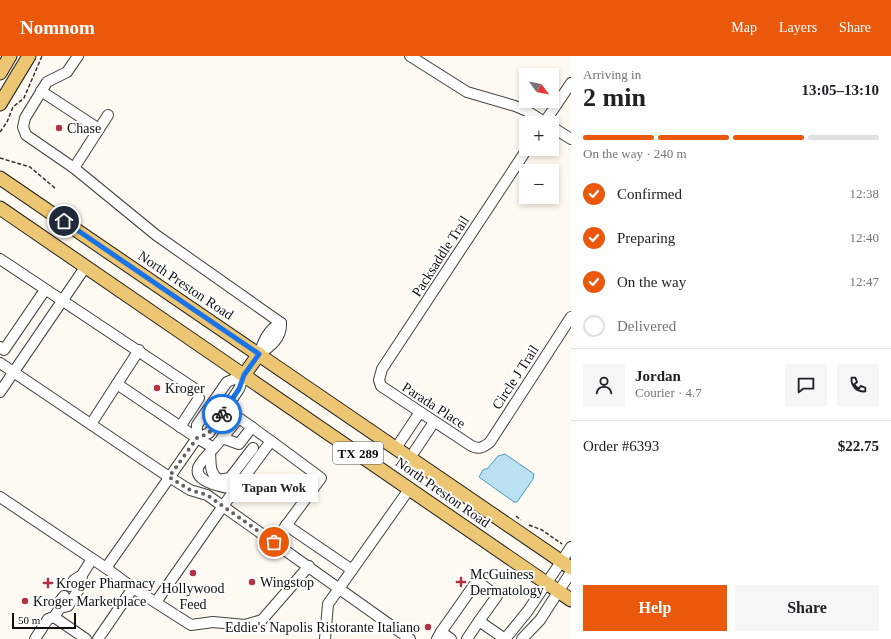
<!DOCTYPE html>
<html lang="en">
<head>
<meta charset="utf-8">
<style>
	:root { --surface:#fff; --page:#f6f6f6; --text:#202124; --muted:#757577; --line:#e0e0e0; --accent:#ea580c }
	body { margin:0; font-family:Georgia,serif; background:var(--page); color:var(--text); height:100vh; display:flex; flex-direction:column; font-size:15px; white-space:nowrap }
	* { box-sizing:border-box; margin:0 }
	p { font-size:13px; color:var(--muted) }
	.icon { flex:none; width:22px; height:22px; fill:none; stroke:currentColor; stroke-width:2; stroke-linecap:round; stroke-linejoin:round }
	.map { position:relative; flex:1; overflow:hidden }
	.details { display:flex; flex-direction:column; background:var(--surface); width:320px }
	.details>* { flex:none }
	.needle { width:26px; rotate:122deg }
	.buttons { position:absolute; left:519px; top:12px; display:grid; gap:8px }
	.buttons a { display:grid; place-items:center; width:40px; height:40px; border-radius:0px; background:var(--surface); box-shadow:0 2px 6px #0003; font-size:20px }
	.scale { position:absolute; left:12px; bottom:10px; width:64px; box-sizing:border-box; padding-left:4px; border:2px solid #0e0e0e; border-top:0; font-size:11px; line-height:14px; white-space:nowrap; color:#0e0e0e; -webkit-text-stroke:3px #fff; paint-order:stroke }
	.pin { position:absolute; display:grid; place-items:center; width:34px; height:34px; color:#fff; margin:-17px; border:2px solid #fff; border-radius:50%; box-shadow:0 1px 4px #0007 }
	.courier { position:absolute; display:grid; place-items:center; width:40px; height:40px; margin:-20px; border:3px solid #1a73e8; border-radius:50%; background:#fff; color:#222; box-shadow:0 1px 5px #0007 }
	.bubble { position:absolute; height:28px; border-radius:0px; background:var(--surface); box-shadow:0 2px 6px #0003; font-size:13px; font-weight:600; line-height:28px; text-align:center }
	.overview em { font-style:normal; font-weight:600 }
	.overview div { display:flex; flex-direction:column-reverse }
	.overview { display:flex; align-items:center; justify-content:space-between; height:68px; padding:0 12px }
	h1 { font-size:26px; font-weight:600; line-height:30px }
	.bar { display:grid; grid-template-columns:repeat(4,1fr); gap:6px 4px; align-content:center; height:48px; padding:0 12px }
	.bar i { height:5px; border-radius:3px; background:var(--line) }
	.bar .selected { background:var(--accent) }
	.bar p { grid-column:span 4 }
	.line { display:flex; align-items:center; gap:10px; padding:0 12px; border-top:1px solid var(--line) }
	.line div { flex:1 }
	.round { display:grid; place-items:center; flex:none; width:42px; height:42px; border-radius:0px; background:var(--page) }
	ol { padding:0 12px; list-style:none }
	li { display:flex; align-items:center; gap:12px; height:44px }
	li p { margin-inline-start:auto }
	li .icon { padding:4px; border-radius:50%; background:var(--accent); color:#fff; stroke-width:4 }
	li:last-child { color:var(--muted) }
	li i { width:22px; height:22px; border:2px solid var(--line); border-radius:50% }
	.action { display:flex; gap:8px; margin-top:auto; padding:8px 12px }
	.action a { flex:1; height:46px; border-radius:0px; background:var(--accent); color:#fff; font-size:16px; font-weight:600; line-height:46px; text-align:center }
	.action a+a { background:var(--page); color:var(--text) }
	header { display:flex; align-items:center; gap:24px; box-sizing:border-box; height:56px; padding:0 20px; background:var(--accent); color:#fff }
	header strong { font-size:19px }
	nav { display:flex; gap:22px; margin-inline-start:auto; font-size:14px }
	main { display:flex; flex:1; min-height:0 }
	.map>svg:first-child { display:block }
	.water { fill:#bae0f1; stroke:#479ac1 }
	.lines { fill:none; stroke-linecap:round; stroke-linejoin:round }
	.minor-casing { stroke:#414141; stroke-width:12 }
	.major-casing { stroke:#1f1f1f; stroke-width:15 }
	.path { stroke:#303030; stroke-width:1.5; stroke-dasharray:4 2; stroke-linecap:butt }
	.minor { stroke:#fff; stroke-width:10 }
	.major { stroke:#ecc672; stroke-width:13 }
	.done { stroke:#62615d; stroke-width:4; stroke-dasharray:0 7.2 }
	.route { stroke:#1a73e8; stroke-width:5 }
	.poi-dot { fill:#b23242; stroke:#fff; stroke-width:1.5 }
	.labels { text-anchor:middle; stroke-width:4; stroke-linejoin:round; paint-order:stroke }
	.shield { fill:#fff; stroke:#565656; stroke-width:1 }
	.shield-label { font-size:13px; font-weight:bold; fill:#0e0e0e }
	.poi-label { font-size:14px; fill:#0e0e0e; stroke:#fff; text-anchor:start }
	.street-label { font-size:14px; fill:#0e0e0e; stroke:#fff }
</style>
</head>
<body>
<header>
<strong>Nomnom</strong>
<nav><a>Map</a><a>Layers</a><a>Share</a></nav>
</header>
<main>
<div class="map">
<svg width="571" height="583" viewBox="0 0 571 583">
	<rect width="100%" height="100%" fill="#fefaf1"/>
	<path class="water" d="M505,398l29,20 -1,5 -16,23h-3l-35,-25 4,-7 5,-2 10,-12z"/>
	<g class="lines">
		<g class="minor-casing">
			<g id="minor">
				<path d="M78,0l-11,16 -20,10 -22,36 -2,9 3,8 48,33 82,67 125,88"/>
				<path d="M410,0l57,36 48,14 12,5 19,12"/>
				<path d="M41,35l58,38"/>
				<path d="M544,67l27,-40"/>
				<path d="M552,71l19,12"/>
				<path d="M527,93l-145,220 -3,11 2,6 89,59c8,5 13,3 20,-3l81,-125"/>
				<path d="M74,112l34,-53"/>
				<path d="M0,203l195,130 4,9 -19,29"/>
				<path d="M0,291l4,3 41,-60"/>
				<path d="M259,298c11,-7 23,-16 22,-31"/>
				<path d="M259,298c4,-12 9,-25 22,-31"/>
				<path d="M0,307l169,114 21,13 17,5 203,144"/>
				<path d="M117,328l80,54 17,10 25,-30 32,23"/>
				<path d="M0,336l86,-126"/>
				<path d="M91,368l48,-74"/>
				<path d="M197,382v-13l30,-43 17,-7"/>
				<path d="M222,382l17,6 13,-17"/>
				<path d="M396,392l24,-36"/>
				<path d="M212,394c-4,5 -12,12 -14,18 -4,15 29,20 38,21"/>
				<path d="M210,396c1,12 -1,21 9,28l11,-2 23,-30"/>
				<path d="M410,402l24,-36"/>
				<path d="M0,441l106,71"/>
				<path d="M286,469l66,45"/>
				<path d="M70,530l4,-6 8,-5"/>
				<path d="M133,532l58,37 22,-3 32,3 17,-5 47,-54"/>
				<path d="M156,546l67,-96 48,-65 50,37 -47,64"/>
				<path d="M60,552v-7l4,-5"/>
				<path d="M54,561l32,22"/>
				<path d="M441,576l36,-51 20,15 -18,25"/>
				<path d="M35,583l13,-20 6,-2 6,-9 8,-2 13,-20 1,-11 10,-16"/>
				<path d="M98,583l35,-51 -27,-20 91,-130 12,-5 30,-44 5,-14"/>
				<path d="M325,583l3,-35 82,-116"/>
				<path d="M437,583l4,-7 10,7"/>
				<path d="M467,583l12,-18 26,18"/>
				<path d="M505,583l22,-27 44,-65"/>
				<path d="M522,583l18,-19 31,-48"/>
			</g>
		</g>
		<g class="major-casing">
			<g id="major">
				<path d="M0,17l10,-17"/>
				<path d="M0,48l29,-48"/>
				<path d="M0,122l571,390"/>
				<path d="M0,152l571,392"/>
				<path d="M244,319l15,-21"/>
			</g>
		</g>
		<g class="path">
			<path d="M0,76l7,-10 6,-15 11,-9 18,-42"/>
			<path d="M0,102l30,9 26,22"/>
			<path d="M516,460l5,4"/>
			<path d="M529,469l13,5 20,14"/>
		</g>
		<use href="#minor" class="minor"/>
		<use href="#major" class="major"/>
	</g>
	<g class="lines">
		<path class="done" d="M222,358l-13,19 -12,5 -28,39 21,13 17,5 67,47"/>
		<path class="route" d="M64,165l195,133 -15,21 -5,14 -17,25"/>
	</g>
	<g class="poi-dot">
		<circle cx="59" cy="72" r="4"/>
		<circle cx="157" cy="332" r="4"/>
		<circle cx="193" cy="517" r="4"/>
		<circle cx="252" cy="526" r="4"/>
		<path d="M459 520h4v4h4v4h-4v4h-4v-4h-4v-4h4z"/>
		<path d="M46 521h4v4h4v4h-4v4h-4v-4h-4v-4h4z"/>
		<circle cx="25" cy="545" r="4"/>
		<circle cx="428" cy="571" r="4"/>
	</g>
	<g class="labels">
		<rect class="shield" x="333" y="386" width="50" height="22" rx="3"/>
		<g class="shield-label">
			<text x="358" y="402">TX 289</text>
		</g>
		<g class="poi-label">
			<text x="67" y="77">Chase</text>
			<text x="165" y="337">Kroger</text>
			<text x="470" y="523">McGuiness<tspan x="470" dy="16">Dermatology</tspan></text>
			<text x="260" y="531">Wingstop</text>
			<text x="56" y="532">Kroger Pharmacy</text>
			<text x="193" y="537" text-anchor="middle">Hollywood<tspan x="193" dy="16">Feed</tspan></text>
			<text x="33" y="550">Kroger Marketplace</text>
			<text x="420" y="576" text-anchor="end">Eddie's Napolis Ristorante Italiano</text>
		</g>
		<g class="street-label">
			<text transform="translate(440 200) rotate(-57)" y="5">Packsaddle Trail</text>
			<text transform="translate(186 229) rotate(34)" y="5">North Preston Road</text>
			<text transform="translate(515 321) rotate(-57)" y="5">Circle J Trail</text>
			<text transform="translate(434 349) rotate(33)" y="5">Parada Place</text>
			<text transform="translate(443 436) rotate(35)" y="5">North Preston Road</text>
		</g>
	</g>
</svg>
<div class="buttons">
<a><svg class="needle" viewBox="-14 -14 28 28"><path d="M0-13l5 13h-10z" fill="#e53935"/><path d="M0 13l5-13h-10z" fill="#757577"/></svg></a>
<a>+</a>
<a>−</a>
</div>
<div class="scale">50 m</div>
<div class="pin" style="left:274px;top:486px;background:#ea580c"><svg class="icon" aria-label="bag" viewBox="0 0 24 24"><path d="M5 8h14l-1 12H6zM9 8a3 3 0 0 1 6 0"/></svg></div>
<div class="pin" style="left:64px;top:165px;background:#1f2937"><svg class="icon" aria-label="home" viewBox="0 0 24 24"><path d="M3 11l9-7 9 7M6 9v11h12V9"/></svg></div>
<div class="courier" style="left:222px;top:358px"><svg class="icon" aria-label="bike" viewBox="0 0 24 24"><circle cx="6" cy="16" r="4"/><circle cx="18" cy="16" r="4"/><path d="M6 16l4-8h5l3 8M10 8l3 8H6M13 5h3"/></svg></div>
<div class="bubble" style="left:230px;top:418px;width:88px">Tapan Wok</div>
</div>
<section class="details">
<div class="overview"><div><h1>2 min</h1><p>Arriving in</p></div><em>13:05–13:10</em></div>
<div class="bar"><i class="selected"></i><i class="selected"></i><i class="selected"></i><i></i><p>On the way · 240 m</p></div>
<ol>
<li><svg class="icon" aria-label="check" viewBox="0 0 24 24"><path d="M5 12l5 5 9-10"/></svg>Confirmed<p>12:38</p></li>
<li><svg class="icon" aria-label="check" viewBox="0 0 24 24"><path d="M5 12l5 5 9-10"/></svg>Preparing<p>12:40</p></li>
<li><svg class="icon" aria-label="check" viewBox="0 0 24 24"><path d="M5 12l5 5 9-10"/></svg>On the way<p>12:47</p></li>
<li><i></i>Delivered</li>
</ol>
<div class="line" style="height:72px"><a class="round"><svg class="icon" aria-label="person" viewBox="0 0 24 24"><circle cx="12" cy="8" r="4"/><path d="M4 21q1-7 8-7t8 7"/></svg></a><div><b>Jordan</b><p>Courier · 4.7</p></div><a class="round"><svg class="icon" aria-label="chat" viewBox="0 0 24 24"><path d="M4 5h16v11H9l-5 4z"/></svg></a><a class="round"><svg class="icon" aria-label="phone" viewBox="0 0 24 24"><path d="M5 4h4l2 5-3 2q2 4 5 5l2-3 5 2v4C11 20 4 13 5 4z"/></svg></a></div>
<div class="line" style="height:52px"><div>Order #6393</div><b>$22.75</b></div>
<div class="action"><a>Help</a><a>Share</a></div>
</section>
</main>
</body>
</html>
